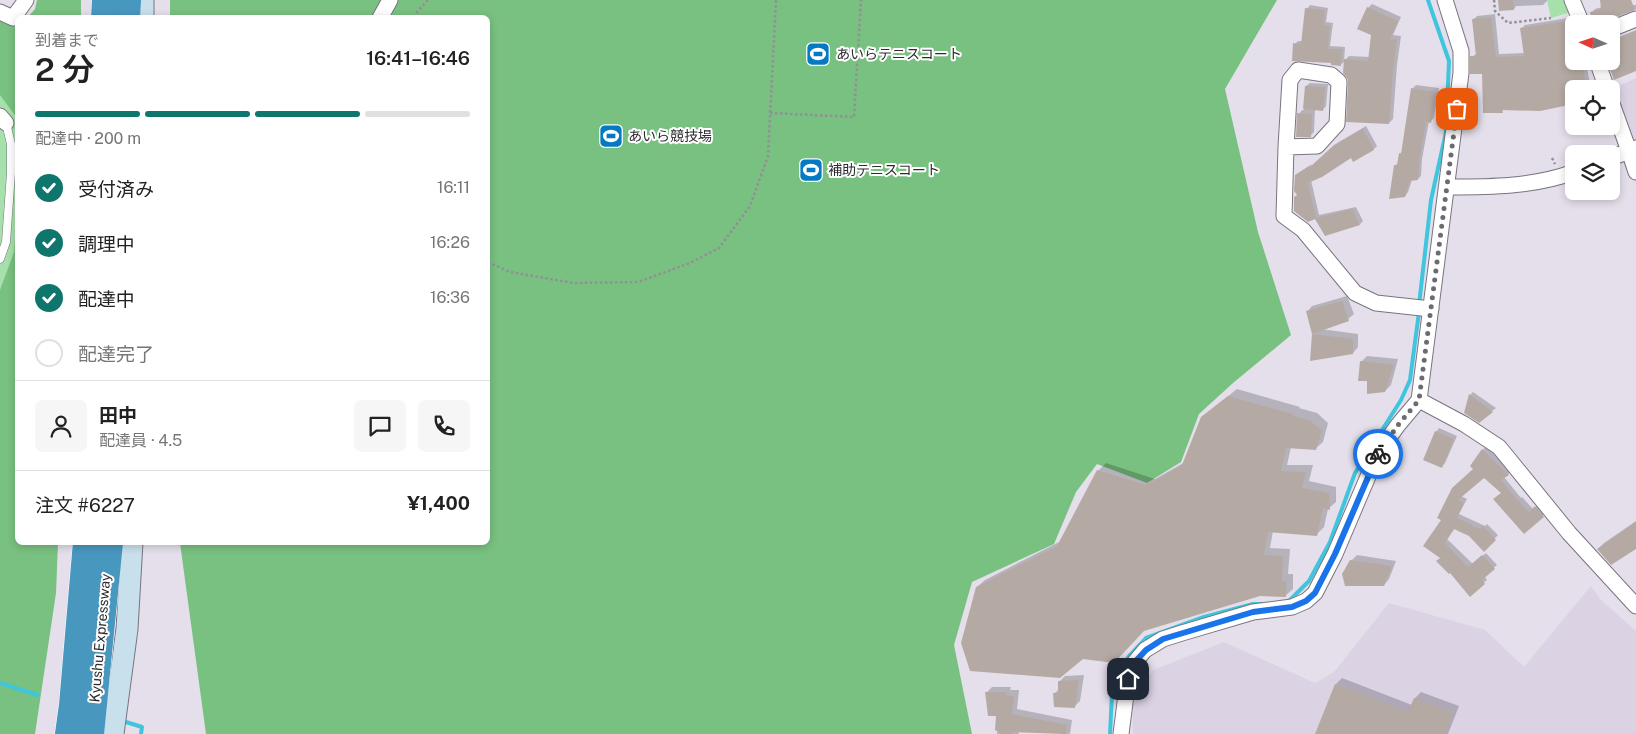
<!DOCTYPE html>
<html lang="ja">
<head>
<meta charset="utf-8">
<style>
	:root { --surface:#fff; --page:#f6f6f6; --text:#222; --muted:#767676; --line:#e0e0e0; --accent:#0f766e }
	body { margin:0; font-family:"Public Sans","Noto Sans JP",sans-serif; background:var(--page); color:var(--text); height:100vh; display:flex; flex-direction:column; font-size:19px; white-space:nowrap }
	* { box-sizing:border-box; margin:0 }
	p { font-size:16px; color:var(--muted) }
	.icon { flex:none; width:28px; height:28px; fill:none; stroke:currentColor; stroke-width:2; stroke-linecap:round; stroke-linejoin:round }
	.map { position:relative; flex:1; overflow:hidden }
	.sheet { position:absolute; left:15px; top:15px; width:475px; height:530px; display:flex; flex-direction:column; background:var(--surface); border-radius:8px; box-shadow:0 2px 8px #0003 }
	.sheet>* { flex:none }
	.needle { width:32px; rotate:273deg }
	.tools { position:absolute; left:1565px; top:15px; display:grid; gap:10px }
	.tools a { display:grid; place-items:center; width:55px; height:55px; border-radius:8px; background:var(--surface); box-shadow:0 2px 8px #0003; font-size:25px }
	.pin { position:absolute; display:grid; place-items:center; width:42px; height:42px; color:#fff; margin:-21px; border-radius:10px; box-shadow:0 2px 8px #0006 }
	.courier { position:absolute; display:grid; place-items:center; width:50px; height:50px; margin:-25px; border:4px solid #1a73e8; border-radius:50%; background:#fff; color:#222; box-shadow:0 1px 6px #0007 }
	.summary em { font-style:normal; font-weight:600 }
	.summary div { display:flex; flex-direction:column-reverse }
	.summary { display:flex; align-items:center; justify-content:space-between; height:85px; padding:0 20px }
	h1 { font-size:32px; font-weight:600; line-height:38px }
	.bar { display:grid; grid-template-columns:repeat(4,1fr); gap:8px 5px; align-content:center; height:60px; padding:0 20px }
	.bar i { height:6px; border-radius:4px; background:var(--line) }
	.bar .current { background:var(--accent) }
	.bar p { grid-column:span 4 }
	.line { display:flex; align-items:center; gap:12px; padding:0 20px; border-top:1px solid var(--line) }
	.line div { flex:1 }
	.round { display:grid; place-items:center; flex:none; width:52px; height:52px; border-radius:8px; background:var(--page) }
	ol { padding:0 20px; list-style:none }
	li { display:flex; align-items:center; gap:15px; height:55px }
	li p { margin-inline-start:auto }
	li .icon { padding:5px; border-radius:50%; background:var(--accent); color:#fff; stroke-width:4 }
	li:last-child { color:var(--muted) }
	li i { width:28px; height:28px; border:2px solid var(--line); border-radius:50% }
	.map>svg:first-child { display:block }
	.built { fill:#dbd3e4 }
	.green { fill:#a6e0aa }
	.forest { fill:#79c180 }
	.shadow { fill:#0003 }
	.lines { fill:none; stroke-linecap:round; stroke-linejoin:round }
	.stream { stroke:#3fc5de; stroke-width:4 }
	.building { fill:#b5aaa3 }
	.lane-casing { stroke:#79747f; stroke-width:9 }
	.street-casing { stroke:#79747f; stroke-width:17 }
	.secondary-casing { stroke:#79747f; stroke-width:23 }
	.highway-casing { stroke:#fff; stroke-width:29 }
	.path { stroke:#928f96; stroke-width:2.5; stroke-dasharray:2.5 2.5; stroke-linecap:butt }
	.lane { stroke:#fff; stroke-width:8 }
	.street { stroke:#fff; stroke-width:15 }
	.secondary { stroke:#c8e0ec; stroke-width:21 }
	.highway { stroke:#4897bf; stroke-width:28 }
	.done { stroke:#6d6a70; stroke-width:5; stroke-dasharray:0 9 }
	.route { stroke:#1a73e8; stroke-width:6 }
	.labels { text-anchor:middle; stroke-width:4; stroke-linejoin:round; paint-order:stroke }
	.poi-label { font-size:14px; fill:#2d2b2f; stroke:#fff; text-anchor:start }
	.street-label { font-size:14px; fill:#2d2b2f; stroke:#fff }
</style>
</head>
<body>
<div class="map">
<svg width="1636" height="734" viewBox="0 0 1636 734">
	<rect width="100%" height="100%" fill="#e4dfea"/>
	<g class="built">
		<path d="M1636,78v106l-25,-70v-24z"/>
		<path d="M1591,586l10,14 35,31v103h-503l-1,-28 21,-36 71,-28 91,41 19,-11 55,-69 96,27 39,37z"/>
	</g>
	<g class="green">
		<path d="M1547,0h23l4,11 -23,7z"/>
		<path d="M0,66l18,52 -1,156 -17,23z"/>
	</g>
	<g class="forest">
		<path d="M37,0h44v17h-53l7,-8z"/>
		<path d="M170,0h1107l-52,89 33,143 33,103 -58,48 -34,31 -18,48 -34,21 -50,-19 -21,28 -22,52 -82,38 -18,63 18,89h-766l-26,-191 308,-1v-524h-318z"/>
		<path d="M0,19l17,9v90l-17,-23z"/>
		<path d="M17,208l1,334 40,1 -2,50 -21,141h-35v-444l14,-38z"/>
	</g>
	<g class="shadow">
		<path d="M1499,0h48v1l-4,4 -27,1 -2,3 -14,1z"/>
		<path d="M1601,0h30l1,5h4v4l-44,15v-12l3,-3 7,-2z"/>
		<path d="M1372,4l29,13 -8,18 8,1 -4,29 -4,54 -4,4 -39,-41 -5,-22 4,-4 21,1 3,-22 -5,-27z"/>
		<path d="M1310,5l18,3 -2,14 7,1 -3,23 15,1 -1,15 -4,3 -45,-21 3,-3h5l4,-32z"/>
		<path d="M1495,14l4,40 26,-1 -4,-24 4,-4 49,-8 3,7h-3v37h16l-4,2 5,26h-17l-69,20 -3,2 -19,-38 -11,-16 5,-4 -4,-33 4,-4z"/>
		<path d="M1636,30v39l-25,-8v-21z"/>
		<path d="M1310,83l18,1 -2,22 -3,4 -8,-1 -1,23 -4,4 -11,-22 3,-4h2l2,-24z"/>
		<path d="M1416,85l23,3 -5,30 -3,3h-2l-7,38 -1,17 -3,3 -6,1 -4,12 -3,4 -10,-30 4,-4 1,-8 2,-3 11,-63z"/>
		<path d="M1366,126l11,20 -3,3 -20,11 -2,-4 -41,24 8,35 37,-8 7,14 -3,3 -35,11 -10,-18 -17,-22 -2,-20 16,-11 -1,3 28,-25z"/>
		<path d="M1347,296l7,18 -6,5 -27,10 37,5v13l-5,6 -42,6 2,-25 -6,-22 5,-6z"/>
		<path d="M1367,356l31,3 -7,26 -6,6 -17,-11 -7,-18z"/>
		<path d="M1237,389l63,18 -1,1 18,5 11,10 -5,19 -8,7 -24,-2 -4,18h26l-4,16 27,6v15l-8,7 -4,18 -7,7 -44,-3 -3,17 20,1 -2,25h5v15l-8,7 -308,-9 8,-7 76,-39 37,-70 8,-8 49,16 30,-17 17,-45z"/>
		<path d="M1473,392l23,16 -17,13 -9,-26z"/>
		<path d="M1439,428l18,8 -12,27 -4,4 -5,-35z"/>
		<path d="M1486,446l26,25 -8,6 17,21 1,-1 11,12 6,-5 7,9 -22,19 -21,-40 -19,-16 -23,20 6,3 -8,15 26,12 2,-2 11,11 -14,15 -15,-15 -14,-7 -8,11 26,25 13,-11 11,12 -13,11 3,4 -17,15 -28,-37 -17,-12 54,-80h-8z"/>
		<path d="M1636,521v26l-38,2 6,-6z"/>
		<path d="M1357,555l39,6 -7,18 -5,6 -33,-24z"/>
		<path d="M1084,675l-4,26 -6,6 -20,-13 5,-5 1,-8 5,-5z"/>
		<path d="M1342,678l70,27 3,-7 6,-6 38,14 -11,28h-127l15,-50z"/>
		<path d="M992,687h19l-1,3h9l-2,19 55,11 -2,14 -52,-3 1,3h-22l1,-19 -11,-23z"/>
	</g>
	<g class="lines">
		<g class="stream">
			<path d="M1419,305l12,-105 15,-68 3,-71 -21,-61"/>
			<path d="M1287,603l22,-22 21,-39 25,-69 46,-73 9,-20 9,-68"/>
			<path d="M0,683l38,12"/>
			<path d="M126,722l16,5 -1,7"/>
			<path d="M1110,734l2,-40 8,-25 10,-14 16,-17 58,-21 49,-13h11"/>
		</g>
	</g>
	<g class="building">
		<path d="M1498,0h15l1,10 -15,1z"/>
		<path d="M1600,0h31l4,10 -27,10 -5,4h-11l-2,-12 11,-3z"/>
		<path d="M1367,7l31,14 -8,18 7,1 -4,30 -4,54 -43,-2 2,-40 -1,-4 -4,-5 1,-14 24,2 3,-26 -14,-6z"/>
		<path d="M1305,8l20,2 -1,15 6,1 -2,23h14l-1,17 -10,-1v-2l-39,-2 1,-18 8,1z"/>
		<path d="M1491,17l5,40 28,-1 -4,-28 48,-7 6,24v16h7l6,28h-13v15l-34,7 -38,-1 1,3h-20l-1,-39h-12v-18h6l-4,-37z"/>
		<path d="M1636,31v40l-22,9 -7,-19h4v-20z"/>
		<path d="M1305,86l20,1 -2,24 -20,-2z"/>
		<path d="M1411,88l25,4 -5,31 -5,-1 -7,41 -1,17 -8,1 -5,16 -16,2 5,-34h3l2,-12 2,1z"/>
		<path d="M1297,113l15,1 -1,23h-15z"/>
		<path d="M1363,129l11,21 -21,12 -2,-4 -29,19 -14,6 8,35 36,-9 8,16 -35,11 -10,-17 -7,3 -14,-11v-14l3,-2 -3,-4 1,-16 14,-9v2l25,-23z"/>
		<path d="M1342,301l7,20 -37,13 -6,-23z"/>
		<path d="M1312,334l41,5v15l-43,7z"/>
		<path d="M1360,361l34,4 -9,27 -18,2v-13h-9z"/>
		<path d="M1469,394l24,18 -14,11 -15,-10z"/>
		<path d="M1228,396l65,18v2l16,4 13,10 -6,20 -30,-2 -5,23 25,1 -4,16 27,5 1,17 -7,-2 -6,28 -49,-4 -4,23 19,1 -1,25h4v16l-26,-1 -116,35 -30,32 -31,-4 -23,19 -90,-7 -9,-28 15,-56 81,-41 40,-76 49,15 36,-20 19,-48z"/>
		<path d="M1435,431l19,8 -12,29 -19,-8z"/>
		<path d="M1482,449l27,26 -8,5 16,20h1l11,12 6,-6 9,11 -20,17 -31,-35 8,-6 -17,-15 -26,22 6,3 -7,15 23,11 3,-3 13,14 -12,12 -15,-16 -15,-7 -9,14 23,24 14,-12 13,14 -13,11 3,4 -15,13 -20,-24 -1,1 -13,-13 4,-3 -17,-12 18,-26 -4,-2 15,-30 21,-19 -3,-3z"/>
		<path d="M1636,522v27l-25,16 -14,-16z"/>
		<path d="M1350,560l42,6 -8,20h-39l-3,-12z"/>
		<path d="M1079,680l-4,28 -21,-1 -1,-14h5v-12z"/>
		<path d="M1335,684l73,28 6,-14 39,15 -8,21h-130z"/>
		<path d="M985,692h21v3l8,1 -2,18 55,11 -1,9 -55,-2 1,2h-9l-8,-4 1,-14h-8z"/>
	</g>
	<g class="lines">
		<g class="lane-casing">
			<path id="lane" d="M0,259l6,-17 5,-69v-29l-5,-21"/>
		</g>
		<g class="street-casing">
			<g id="street">
				<path d="M1572,0l10,24"/>
				<path d="M0,12l13,6 13,-18"/>
				<path d="M380,18l10,-18"/>
				<path d="M1611,29l25,-10"/>
				<path d="M1597,61l10,28"/>
				<path d="M1611,101l18,50 -18,7"/>
				<path d="M0,116l6,7"/>
				<path d="M1286,147l31,-1 20,-22 2,-42 -8,-7 -33,-5 -8,10 -4,67 -2,69 19,14 52,63 21,10 55,6"/>
				<path d="M1636,148l-7,3 7,21"/>
				<path d="M1448,187c42,0 85,0 126,-15"/>
				<path d="M1419,400l45,24 35,23 70,86 67,73"/>
				<path d="M1121,734l7,-55 6,-16 11,-13 18,-11 19,-6 71,-21 39,-5 14,-6 9,-8 20,-39 43,-101 20,-28 21,-25 42,-327v-22l-16,-51"/>
			</g>
		</g>
		<g class="secondary-casing">
			<g id="secondary">
				<path d="M143,18v-18"/>
				<path d="M113,734l14,-105 5,-87"/>
			</g>
		</g>
		<g class="highway-casing">
			<g id="highway">
				<path d="M105,18l1,-18"/>
				<path d="M126,18l1,-18"/>
				<path d="M69,734l4,-29 14,-163"/>
				<path d="M90,734l19,-192"/>
			</g>
		</g>
		<g class="path">
			<path d="M1494,0l1,11 13,12 43,-5"/>
			<path d="M415,18l2,-6 11,-12"/>
			<path d="M770,113l84,4 7,-117"/>
			<path d="M1552,158l3,6"/>
			<path d="M488,262l22,10 63,11 65,-1 52,-19 29,-15 31,-42 18,-50 8,-156"/>
		</g>
		<use href="#lane" class="lane"/>
		<use href="#street" class="street"/>
		<use href="#secondary" class="secondary"/>
		<use href="#highway" class="highway"/>
	</g>
	<g class="lines">
		<path class="done" d="M1378,454l20,-29 21,-25 38,-291"/>
		<path class="route" d="M1128,679l6,-16 12,-13 17,-11 90,-27 39,-5 14,-6 9,-8 20,-39 43,-100"/>
	</g>
	<defs>
		<g id="stadium-square" transform="scale(1.25)"><rect x="-9" y="-9" width="18" height="18" rx="4" fill="#047ac3" stroke="#fff"/><path d="M0-5a6.5 5 0 1 0 0 10a6.5 5 0 1 0 0-10ZM-3.5-1.8h7v3.6h-7Z" fill="#fff"/></g>
	</defs>
	<g fill-rule="evenodd">
		<use href="#stadium-square" x="818" y="54"/>
		<use href="#stadium-square" x="611" y="136"/>
		<use href="#stadium-square" x="811" y="170"/>
	</g>
	<g class="labels">
		<g class="poi-label">
			<text x="836" y="59">あいらテニスコート</text>
			<text x="628" y="141">あいら競技場</text>
			<text x="828" y="175">補助テニスコート</text>
		</g>
		<g class="street-label">
			<text transform="translate(100 638) rotate(-85)" y="5">Kyushu Expressway</text>
		</g>
	</g>
</svg>
<div class="tools">
<a><svg class="needle" viewBox="-14 -14 28 28"><path d="M0-13l5 13h-10z" fill="#e53935"/><path d="M0 13l5-13h-10z" fill="#767676"/></svg></a>
<a><svg class="icon" aria-label="locate" viewBox="0 0 24 24"><circle cx="12" cy="12" r="6"/><path d="M12 2v4M12 18v4M2 12h4M18 12h4"/></svg></a>
<a><svg class="icon" aria-label="layers" viewBox="0 0 24 24"><path d="M12 4l9 5-9 5-9-5zM3 14l9 5 9-5"/></svg></a>
</div>
<div class="pin" style="left:1457px;top:109px;background:#ea580c"><svg class="icon" aria-label="bag" viewBox="0 0 24 24"><path d="M5 8h14l-1 12H6zM9 8a3 3 0 0 1 6 0"/></svg></div>
<div class="pin" style="left:1128px;top:679px;background:#1f2937"><svg class="icon" aria-label="home" viewBox="0 0 24 24"><path d="M3 11l9-7 9 7M6 9v11h12V9"/></svg></div>
<div class="courier" style="left:1378px;top:454px"><svg class="icon" aria-label="bike" viewBox="0 0 24 24"><circle cx="6" cy="16" r="4"/><circle cx="18" cy="16" r="4"/><path d="M6 16l4-8h5l3 8M10 8l3 8H6M13 5h3"/></svg></div>
<section class="sheet">
<div class="summary"><div><h1>2 分</h1><p>到着まで</p></div><em>16:41–16:46</em></div>
<div class="bar"><i class="current"></i><i class="current"></i><i class="current"></i><i></i><p>配達中 · 200 m</p></div>
<ol>
<li><svg class="icon" aria-label="check" viewBox="0 0 24 24"><path d="M5 12l5 5 9-10"/></svg>受付済み<p>16:11</p></li>
<li><svg class="icon" aria-label="check" viewBox="0 0 24 24"><path d="M5 12l5 5 9-10"/></svg>調理中<p>16:26</p></li>
<li><svg class="icon" aria-label="check" viewBox="0 0 24 24"><path d="M5 12l5 5 9-10"/></svg>配達中<p>16:36</p></li>
<li><i></i>配達完了</li>
</ol>
<div class="line" style="height:90px"><a class="round"><svg class="icon" aria-label="person" viewBox="0 0 24 24"><circle cx="12" cy="8" r="4"/><path d="M4 21q1-7 8-7t8 7"/></svg></a><div><b>田中</b><p>配達員 · 4.5</p></div><a class="round"><svg class="icon" aria-label="chat" viewBox="0 0 24 24"><path d="M4 5h16v11H9l-5 4z"/></svg></a><a class="round"><svg class="icon" aria-label="phone" viewBox="0 0 24 24"><path d="M5 4h4l2 5-3 2q2 4 5 5l2-3 5 2v4C11 20 4 13 5 4z"/></svg></a></div>
<div class="line" style="height:65px"><div>注文 #6227</div><b>¥1,400</b></div>
</section>
</div>
</body>
</html>
